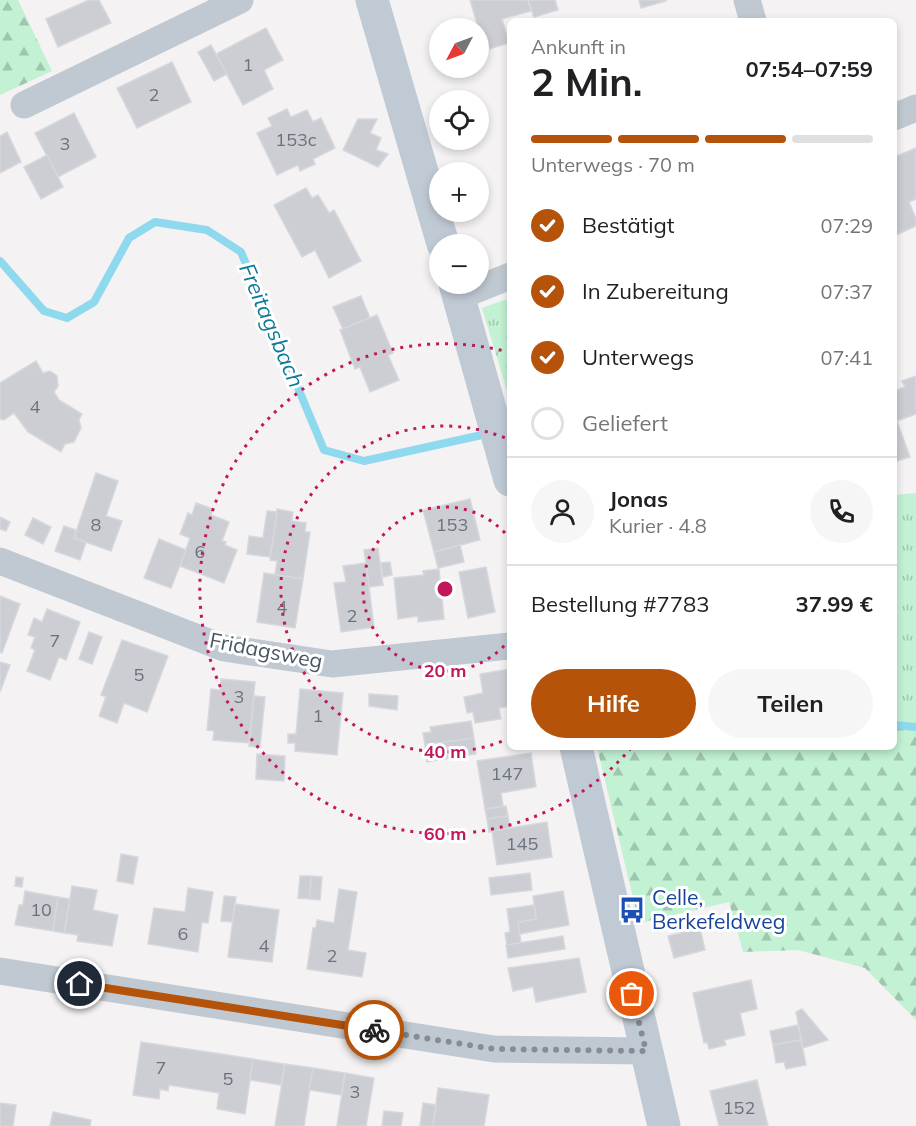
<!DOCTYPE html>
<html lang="de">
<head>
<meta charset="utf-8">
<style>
	:root { --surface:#fff; --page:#f6f6f6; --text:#202124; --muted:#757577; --line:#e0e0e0; --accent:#b45309 }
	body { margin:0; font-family:Mulish,sans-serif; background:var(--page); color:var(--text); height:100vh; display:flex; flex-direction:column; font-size:22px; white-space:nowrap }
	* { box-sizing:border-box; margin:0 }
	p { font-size:20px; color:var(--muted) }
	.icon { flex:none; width:33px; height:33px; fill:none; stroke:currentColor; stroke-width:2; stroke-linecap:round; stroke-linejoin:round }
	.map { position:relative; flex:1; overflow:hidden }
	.drawer { position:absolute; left:507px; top:18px; width:390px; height:732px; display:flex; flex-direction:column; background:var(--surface); border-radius:9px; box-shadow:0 3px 9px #0003 }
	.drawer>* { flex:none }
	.needle { width:39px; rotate:229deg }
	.tools { position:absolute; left:429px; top:18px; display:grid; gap:12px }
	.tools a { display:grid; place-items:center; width:60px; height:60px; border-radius:50%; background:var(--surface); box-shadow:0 3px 9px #0003; font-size:30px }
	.pin { position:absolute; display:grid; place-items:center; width:51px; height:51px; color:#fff; margin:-26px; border:3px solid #fff; border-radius:50%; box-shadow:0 2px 6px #0007 }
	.courier { position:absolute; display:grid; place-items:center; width:60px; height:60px; margin:-30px; border:4px solid #b45309; border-radius:50%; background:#fff; color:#222; box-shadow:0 2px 8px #0007 }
	.head em { font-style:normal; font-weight:700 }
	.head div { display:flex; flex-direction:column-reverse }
	.head { display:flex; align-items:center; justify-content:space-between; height:102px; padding:0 24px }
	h1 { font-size:39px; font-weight:700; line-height:45px }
	.bar { display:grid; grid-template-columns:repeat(4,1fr); gap:9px 6px; align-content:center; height:72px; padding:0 24px }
	.bar i { height:8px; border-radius:4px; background:var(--line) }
	.bar .selected { background:var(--accent) }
	.bar p { grid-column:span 4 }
	.line { display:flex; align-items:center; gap:15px; padding:0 24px; border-top:2px solid var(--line) }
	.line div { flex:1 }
	.round { display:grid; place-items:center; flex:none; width:63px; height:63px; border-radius:32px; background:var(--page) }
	ol { padding:0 24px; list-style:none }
	li { display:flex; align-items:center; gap:18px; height:66px }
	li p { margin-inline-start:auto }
	li .icon { padding:6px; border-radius:50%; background:var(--accent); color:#fff; stroke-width:4 }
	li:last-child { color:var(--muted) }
	li i { width:33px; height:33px; border:3px solid var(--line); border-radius:50% }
	.action { display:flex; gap:12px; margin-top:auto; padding:12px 24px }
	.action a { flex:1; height:69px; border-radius:36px; background:var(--accent); color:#fff; font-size:24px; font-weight:700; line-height:69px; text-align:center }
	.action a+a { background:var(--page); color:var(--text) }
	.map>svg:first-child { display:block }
	.grass { fill:url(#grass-tufts) }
	.forest { fill:url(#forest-firs) }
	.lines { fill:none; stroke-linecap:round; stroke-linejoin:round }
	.stream { stroke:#8fd9ee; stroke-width:8 }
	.building { fill:#ccced4; stroke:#d6d8dd; stroke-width:1.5 }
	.minor { stroke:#c0c9d1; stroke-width:27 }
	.secondary { stroke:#c0cad5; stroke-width:33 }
	.done { stroke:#858c93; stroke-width:6; stroke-dasharray:0 10.8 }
	.route { stroke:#b45309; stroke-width:8 }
	.ring { fill:none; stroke:#c2185b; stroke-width:3; stroke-dasharray:3 6 }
	.labels { text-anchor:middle; stroke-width:6; stroke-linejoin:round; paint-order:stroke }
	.number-label { font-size:18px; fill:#6a737d }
	.street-label { font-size:21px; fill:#495560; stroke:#fff }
	.transit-label { font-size:21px; fill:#164399; stroke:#fff; text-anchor:start }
	.water-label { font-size:22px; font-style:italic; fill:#0c7a99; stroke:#fff }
	.centre { fill:#c2185b; stroke:#fff; stroke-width:3 }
	.ring-label { font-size:18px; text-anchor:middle; font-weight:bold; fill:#c2185b; stroke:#fff; stroke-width:6; stroke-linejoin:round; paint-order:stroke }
</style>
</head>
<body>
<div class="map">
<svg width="916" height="1126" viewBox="0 0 916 1126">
	<defs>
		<pattern id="grass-tufts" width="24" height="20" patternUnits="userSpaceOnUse" patternTransform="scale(1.5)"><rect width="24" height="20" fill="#c2f1d4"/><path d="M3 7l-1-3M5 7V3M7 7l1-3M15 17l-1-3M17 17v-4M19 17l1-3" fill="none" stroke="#a0c6af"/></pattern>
		<pattern id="forest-firs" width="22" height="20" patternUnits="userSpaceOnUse" patternTransform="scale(1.5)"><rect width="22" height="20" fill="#c2f1d4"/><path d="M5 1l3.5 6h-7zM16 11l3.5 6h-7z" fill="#a0c6af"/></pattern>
	</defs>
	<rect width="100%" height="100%" fill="#f4f2f2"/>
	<g class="grass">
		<path d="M510,298v103l-28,-93z"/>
		<path d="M916,493v234l-22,1v-233z"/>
	</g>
	<g class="forest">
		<path d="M0,0h18l34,71 -52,24z"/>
		<path d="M916,727v293l-51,-52 -67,-18 -55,2 -14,-50 -90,21 -42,-176h297v-19z"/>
	</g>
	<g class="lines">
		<g class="stream">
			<path d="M0,261l44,50 23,7 27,-16 35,-64 26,-16 52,8 34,22 83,198 40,11 127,-28"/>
			<path d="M894,725l22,2"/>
		</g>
	</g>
	<g class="building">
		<path d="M89,0h10l12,23 -53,24 -12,-28z"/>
		<path d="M470,0h58l3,11 -29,8 7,24 -24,7z"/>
		<path d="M528,0h27l3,10 -24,7z"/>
		<path d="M639,0h27v1l-25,7z"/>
		<path d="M266,28l17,32 -19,10 9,19 -30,16 -27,-51z"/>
		<path d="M211,45l16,29 -13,7 -16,-29z"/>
		<path d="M172,62l19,40 -54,26 -20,-40z"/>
		<path d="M287,109l4,8 16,-7 6,12 8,-4 14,30 -22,11 2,5 -15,7 -2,-6 -21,10 -20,-42 15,-7 -4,-8z"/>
		<path d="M74,113l22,44 -38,20 -23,-44z"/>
		<path d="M358,119h19l-7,14 11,5 -5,12 12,4 -10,13 -35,-17z"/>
		<path d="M7,132l14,30 -21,11v-37z"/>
		<path d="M916,148v51l-7,3 7,17v7l-22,10v-79z"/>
		<path d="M47,155l16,32 -22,12 -17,-32z"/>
		<path d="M306,188l6,10 6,-3 11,18 5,-3 27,51 -32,17 -14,-28 -13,7 -28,-52z"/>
		<path d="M361,296l9,22 -27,11 -10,-22z"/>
		<path d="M377,315l16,38 -5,2 11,25 -29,12 -10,-25 -5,2 -15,-39z"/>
		<path d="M36,361l7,12 7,-2 7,5 1,10 -4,6 5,8 23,14 -3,6 2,8 -7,14 -9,2 -4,8 -33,-20 -14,-19 -10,7 -4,-1v-36z"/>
		<path d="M916,376v38l-19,7 13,36 -16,5v-71l11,-4 -3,-6z"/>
		<path d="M96,473l22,8 -12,35 16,5 -11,30 -37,-13z"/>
		<path d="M470,499l10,41 -46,12 -11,-42z"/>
		<path d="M196,503l17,6 -2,6 18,7 -7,19 4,1 -1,3 12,5 -13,33 -44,-17 10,-28 -10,-4 8,-21 4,2z"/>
		<path d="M277,509l16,3 -1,9 14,2 -1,9h5l-7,47 -28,-4 2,-14 -7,-1z"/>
		<path d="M267,511l10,1 -7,45 -23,-3 2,-18 14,2z"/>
		<path d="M0,517l10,5 -4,9 -6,-2z"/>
		<path d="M33,518l18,9 -8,17 -18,-9z"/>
		<path d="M64,526l12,4 -2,8 12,4 -6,18 -25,-9z"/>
		<path d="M159,539l27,11 -15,38 -27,-10z"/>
		<path d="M460,545l4,17 -26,6 -4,-16z"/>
		<path d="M378,548l5,37 -14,2 -5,-37z"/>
		<path d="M390,562l2,13 -9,2 -2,-14z"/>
		<path d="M366,563l8,64 -33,5 -7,-49 12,-1 -3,-16z"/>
		<path d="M486,567l9,45 -27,6 -9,-46z"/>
		<path d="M439,569l5,50 -26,3v-6l-20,3 -4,-41 30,-3 -1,-4z"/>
		<path d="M264,573l39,6 -8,49 -38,-6z"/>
		<path d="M0,596l20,8 -18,49 -2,-1z"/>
		<path d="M47,609l33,13 -14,38 -7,-3 -9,23 -23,-9 8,-21 -4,-2 4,-11 -7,-2 6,-17 8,4z"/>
		<path d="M89,632l13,5 -10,27 -13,-5z"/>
		<path d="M122,640l46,16 -21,56 -23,-9 -7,20 -18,-7 7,-19 -5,-2z"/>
		<path d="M0,662l10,3 -10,27z"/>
		<path d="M510,669v37l-11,2 2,11 -26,4 -2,-11 -6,1 -3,-16 19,-4 -3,-19z"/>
		<path d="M221,679l34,3 -6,61 -36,-3 1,-9 -7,-1 4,-41 9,1z"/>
		<path d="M300,689l43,4 -6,62 -42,-4v-8h-7v-9h8z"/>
		<path d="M369,694l29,2 -1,14 -28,-4z"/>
		<path d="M254,696l11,1 -5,50 -11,-1z"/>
		<path d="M471,721l3,17 -49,7 -2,-12 8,-1 -1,-5z"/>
		<path d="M474,738l2,16 -49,8 -2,-17z"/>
		<path d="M531,753l5,34 -35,6 2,13 -18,3 -8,-48z"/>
		<path d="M257,754l28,2 -1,25 -28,-2z"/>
		<path d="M506,806l2,10 -21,3 -2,-10z"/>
		<path d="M508,816l2,12 -21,4 -2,-13z"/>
		<path d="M547,822l5,35 -55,8 -5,-34z"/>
		<path d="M121,854l17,3 -5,27 -16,-3z"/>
		<path d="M530,873l2,17 -41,5 -2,-17z"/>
		<path d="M300,876h11l-1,23 -12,-1z"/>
		<path d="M311,876l11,1 -2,23 -10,-1z"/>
		<path d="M16,877l7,1 -1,9 -7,-1z"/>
		<path d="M72,886l25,4 -4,20 25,5 -6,31 -35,-5 1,-6 -14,-2z"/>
		<path d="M188,888l25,4 -5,31 -6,-1 -4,30 -50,-8 6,-36 31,4z"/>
		<path d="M339,889l18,3 -9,58 18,3 -4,24 -55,-8 6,-41h3l1,-8 17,3z"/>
		<path d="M25,891l33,6 -5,34 -38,-6 4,-20h4z"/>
		<path d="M563,891l6,34 -50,9 -1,-12 18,-3 -3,-23z"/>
		<path d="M224,896l12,1 -4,25 -11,-1z"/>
		<path d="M58,897l12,2 -6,34 -11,-2z"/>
		<path d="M235,904l44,6 -7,52 -44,-5z"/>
		<path d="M534,905l2,14 -18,3 3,21 -14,2 -2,-12 5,-1 -3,-23z"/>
		<path d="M700,928l5,22 -31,8 -6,-22z"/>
		<path d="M563,936l2,13 -57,9 -2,-13z"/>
		<path d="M579,958l7,34 -50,10 -3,-15 -20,4 -5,-23z"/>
		<path d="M751,980l6,29 -17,4 5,22 -21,5 2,5 -17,4 -2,-7 -3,1 -11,-50z"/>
		<path d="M802,1009l26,31 -25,8 -7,-36z"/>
		<path d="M798,1025l3,15 -28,5 -3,-14z"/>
		<path d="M801,1040l5,25 -20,4 -2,-7 -8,1 -3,-18z"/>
		<path d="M141,1042l112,17 -8,55 -28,-5 2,-16 -50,-8 -1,6 -8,-2 -1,10 -26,-4z"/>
		<path d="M253,1059l32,5 -4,21 -31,-5z"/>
		<path d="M285,1064l28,4 -9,58h-29z"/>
		<path d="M313,1068l32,5 -4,22 -32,-5z"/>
		<path d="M345,1073l29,5 -8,48h-29z"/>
		<path d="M757,1080l11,46h-49l-9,-35z"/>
		<path d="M438,1088l51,7 -5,31h-51z"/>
		<path d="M0,1103l16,2 -3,21h-13z"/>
		<path d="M423,1103l13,2 -3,21h-13z"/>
		<path d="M384,1111l19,2 -2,13h-19z"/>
		<path d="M53,1112l38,8 -1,6h-40z"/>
	</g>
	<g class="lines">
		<g class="minor">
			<path d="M747,0l6,21"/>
			<path d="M24,105l216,-105"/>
			<path d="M894,117l22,-9"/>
			<path d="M458,297l52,-21"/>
			<path d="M0,561l224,87 108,16 178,-18"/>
			<path d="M0,971l494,78 152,2"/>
		</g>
		<g class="secondary">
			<path d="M372,0l71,244"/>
			<path d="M455,284l55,196"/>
			<path d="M576,747l88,379"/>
		</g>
	</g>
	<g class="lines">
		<path class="done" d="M374,1030l120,19 152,2 -14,-57"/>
		<path class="route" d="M80,984l294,46"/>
	</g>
	<g class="ring">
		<path d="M510 639A82 82 0 1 1 510 539"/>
		<path d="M510 738A163 163 0 1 1 510 440"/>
		<path d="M631 748A245 245 0 1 1 508 352"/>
	</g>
	<defs>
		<g id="bus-bare" transform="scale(2.07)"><path d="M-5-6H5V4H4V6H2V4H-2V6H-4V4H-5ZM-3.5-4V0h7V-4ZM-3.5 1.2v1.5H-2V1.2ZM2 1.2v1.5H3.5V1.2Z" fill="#1a4fb4" stroke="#fff" stroke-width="2.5" paint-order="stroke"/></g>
	</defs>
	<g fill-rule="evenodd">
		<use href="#bus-bare" x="632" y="910"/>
	</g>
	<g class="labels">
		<g class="number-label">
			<text x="248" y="71">1</text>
			<text x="154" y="101">2</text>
			<text x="296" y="146">153c</text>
			<text x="65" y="150">3</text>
			<text x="35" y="413">4</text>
			<text x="96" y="531">8</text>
			<text x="452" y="531">153</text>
			<text x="200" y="558">6</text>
			<text x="282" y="613">4</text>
			<text x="352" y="622">2</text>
			<text x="55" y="647">7</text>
			<text x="139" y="681">5</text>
			<text x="239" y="703">3</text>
			<text x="318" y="722">1</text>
			<text x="507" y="780">147</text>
			<text x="522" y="850">145</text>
			<text x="41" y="916">10</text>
			<text x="183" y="940">6</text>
			<text x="264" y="952">4</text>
			<text x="332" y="962">2</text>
			<text x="161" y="1074">7</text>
			<text x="228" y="1085">5</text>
			<text x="355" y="1098">3</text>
			<text x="739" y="1114">152</text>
		</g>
		<g class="street-label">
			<text transform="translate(266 651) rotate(11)" y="7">Fridagsweg</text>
		</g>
		<g class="transit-label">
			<text x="652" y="905">Celle,<tspan x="652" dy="24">Berkefeldweg</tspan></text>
		</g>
		<g class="water-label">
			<text transform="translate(272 325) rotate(67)" y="8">Freitagsbach</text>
		</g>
	</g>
	<circle cx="445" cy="589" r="9" class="centre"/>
	<g class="ring-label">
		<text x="445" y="677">20 m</text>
		<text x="445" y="758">40 m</text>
		<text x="445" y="840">60 m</text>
	</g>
</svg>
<div class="tools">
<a><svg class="needle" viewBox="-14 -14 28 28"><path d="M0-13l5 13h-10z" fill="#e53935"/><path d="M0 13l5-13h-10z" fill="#757577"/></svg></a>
<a><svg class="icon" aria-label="locate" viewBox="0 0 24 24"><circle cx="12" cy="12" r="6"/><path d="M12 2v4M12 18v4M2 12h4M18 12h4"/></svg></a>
<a>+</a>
<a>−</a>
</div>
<div class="pin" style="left:632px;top:994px;background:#ea580c"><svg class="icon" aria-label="bag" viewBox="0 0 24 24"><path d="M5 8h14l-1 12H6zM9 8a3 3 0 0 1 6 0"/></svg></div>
<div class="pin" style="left:80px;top:984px;background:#1f2937"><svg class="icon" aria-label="home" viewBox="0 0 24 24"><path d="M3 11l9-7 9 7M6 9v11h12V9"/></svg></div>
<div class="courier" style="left:374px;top:1030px"><svg class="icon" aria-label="bike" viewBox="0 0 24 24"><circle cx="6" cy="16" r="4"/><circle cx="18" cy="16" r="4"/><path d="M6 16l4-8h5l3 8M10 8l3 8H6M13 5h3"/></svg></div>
<section class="drawer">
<div class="head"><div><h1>2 Min.</h1><p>Ankunft in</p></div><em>07:54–07:59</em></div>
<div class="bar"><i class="selected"></i><i class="selected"></i><i class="selected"></i><i></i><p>Unterwegs · 70 m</p></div>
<ol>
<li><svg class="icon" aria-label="check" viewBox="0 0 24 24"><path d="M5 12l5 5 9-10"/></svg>Bestätigt<p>07:29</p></li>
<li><svg class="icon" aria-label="check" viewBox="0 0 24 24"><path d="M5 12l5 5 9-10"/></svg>In Zubereitung<p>07:37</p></li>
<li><svg class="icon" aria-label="check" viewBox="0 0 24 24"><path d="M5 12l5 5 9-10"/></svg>Unterwegs<p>07:41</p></li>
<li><i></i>Geliefert</li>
</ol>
<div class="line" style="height:108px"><a class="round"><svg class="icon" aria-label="person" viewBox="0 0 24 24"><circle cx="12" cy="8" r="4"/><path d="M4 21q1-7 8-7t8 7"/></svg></a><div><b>Jonas</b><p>Kurier · 4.8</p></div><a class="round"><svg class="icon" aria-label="phone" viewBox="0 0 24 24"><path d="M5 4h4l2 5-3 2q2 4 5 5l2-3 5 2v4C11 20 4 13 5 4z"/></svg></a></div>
<div class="line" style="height:78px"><div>Bestellung #7783</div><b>37.99 €</b></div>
<div class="action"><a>Hilfe</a><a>Teilen</a></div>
</section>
</div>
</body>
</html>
